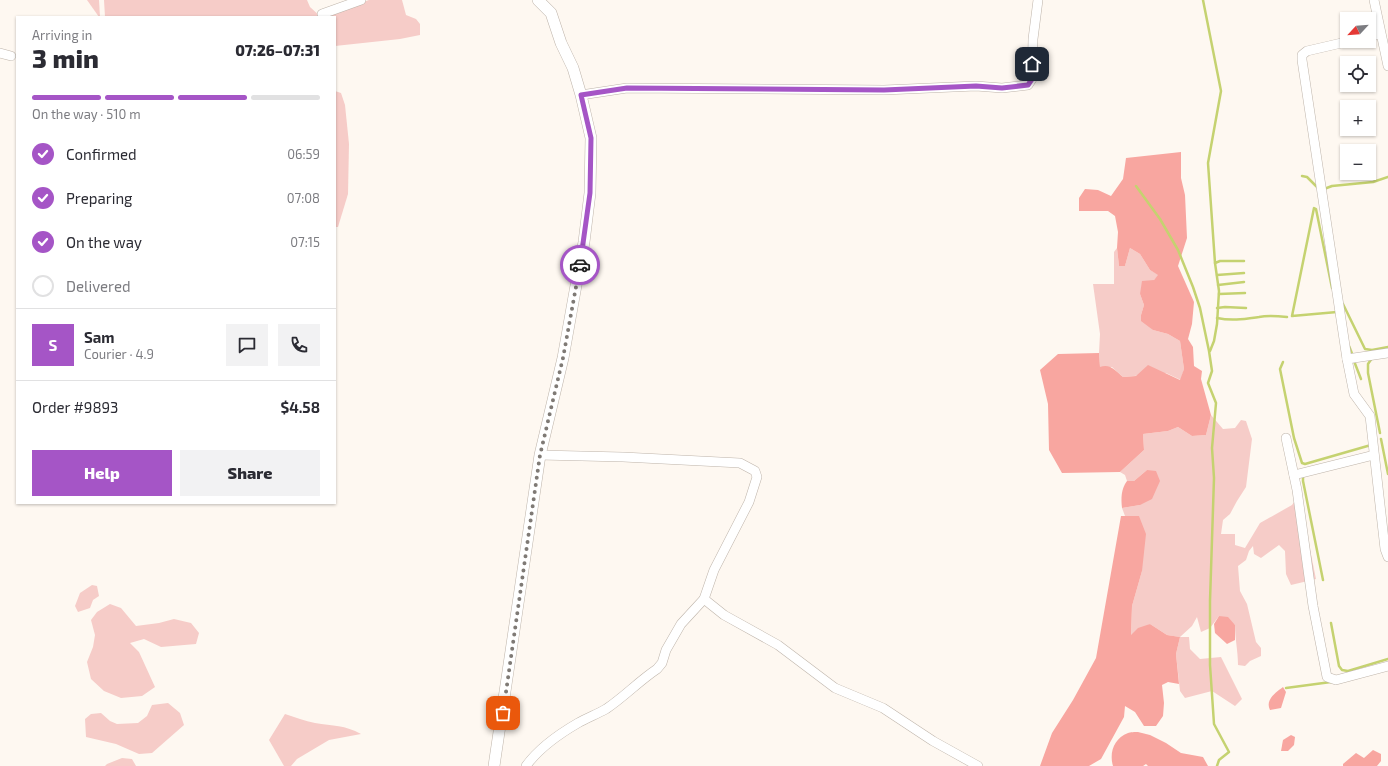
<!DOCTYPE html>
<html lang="en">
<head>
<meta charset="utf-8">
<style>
	:root { --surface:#fff; --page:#f2f2f3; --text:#2b2b33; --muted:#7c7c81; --line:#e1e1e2; --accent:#a555c6 }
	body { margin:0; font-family:"Exo 2",sans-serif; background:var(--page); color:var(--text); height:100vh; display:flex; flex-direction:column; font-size:15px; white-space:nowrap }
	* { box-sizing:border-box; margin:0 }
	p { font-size:13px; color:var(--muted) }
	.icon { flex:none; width:22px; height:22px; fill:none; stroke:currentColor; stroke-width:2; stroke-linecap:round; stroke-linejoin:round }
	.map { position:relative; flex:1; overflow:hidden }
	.drawer { position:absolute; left:16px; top:16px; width:320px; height:488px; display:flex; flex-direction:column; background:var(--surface); border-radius:0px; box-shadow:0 1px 3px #0004 }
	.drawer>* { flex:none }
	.needle { width:26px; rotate:244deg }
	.tools { position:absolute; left:1340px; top:12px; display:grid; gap:8px }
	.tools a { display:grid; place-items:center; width:36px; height:36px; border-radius:0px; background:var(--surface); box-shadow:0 1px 3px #0004; font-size:20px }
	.pin { position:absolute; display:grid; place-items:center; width:34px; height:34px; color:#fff; margin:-17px; border-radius:8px; box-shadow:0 2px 6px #0006 }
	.courier { position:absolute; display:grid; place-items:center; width:40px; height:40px; margin:-20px; border:3px solid #a555c6; border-radius:50%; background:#fff; color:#222; box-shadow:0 1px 5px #0007 }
	.summary em { font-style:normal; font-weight:800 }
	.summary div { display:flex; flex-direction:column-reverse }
	.summary { display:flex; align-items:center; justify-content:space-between; height:68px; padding:0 16px }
	h1 { font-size:26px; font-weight:800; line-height:30px }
	.bar { display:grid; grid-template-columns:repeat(4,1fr); gap:6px 4px; align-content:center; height:48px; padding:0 16px }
	.bar i { height:5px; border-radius:3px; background:var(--line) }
	.bar .active { background:var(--accent) }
	.bar p { grid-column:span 4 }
	.line { display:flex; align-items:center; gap:10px; padding:0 16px; border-top:1px solid var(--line) }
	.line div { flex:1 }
	.round { display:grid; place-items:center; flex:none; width:42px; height:42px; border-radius:0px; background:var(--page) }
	ol { padding:0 16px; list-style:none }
	li { display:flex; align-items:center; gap:12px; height:44px }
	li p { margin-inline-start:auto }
	li .icon { padding:4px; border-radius:50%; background:var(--accent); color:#fff; stroke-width:4 }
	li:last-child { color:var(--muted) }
	li i { width:22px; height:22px; border:2px solid var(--line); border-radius:50% }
	.action { display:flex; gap:8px; margin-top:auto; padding:8px 16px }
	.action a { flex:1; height:46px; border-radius:0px; background:var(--accent); color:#fff; font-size:16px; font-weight:800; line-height:46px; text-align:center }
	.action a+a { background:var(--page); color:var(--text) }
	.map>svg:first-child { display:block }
	.green { fill:#f6ccc8 }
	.forest { fill:#f8a6a0 }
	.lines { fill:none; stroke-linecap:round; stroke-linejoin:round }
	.stream { stroke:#c5d270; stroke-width:2.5 }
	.minor-casing { stroke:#beb4aa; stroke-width:10 }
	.tertiary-casing { stroke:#beb4aa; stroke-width:12 }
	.minor { stroke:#fff; stroke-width:9 }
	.tertiary { stroke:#fff; stroke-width:11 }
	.done { stroke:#7f7a75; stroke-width:4; stroke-dasharray:0 7.2 }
	.route { stroke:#a555c6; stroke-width:5 }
</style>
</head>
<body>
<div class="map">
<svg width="1388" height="766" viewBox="0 0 1388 766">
	<rect width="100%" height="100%" fill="#fef8f1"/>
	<g class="green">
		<path d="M87,0h12l1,17h-1z"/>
		<path d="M104,0h203l3,7 11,10h-216z"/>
		<path d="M369,0h33l4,15 10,4 4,5v11l-20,4 -65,7v-29h-6l17,-9z"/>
		<path d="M335,91l6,2 4,12 4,39 -1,50 -10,33h-3z"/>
		<path d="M1117,248l2,18h6l5,-18 10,6 10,16 9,5 -19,19 4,11 -3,10 12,15 15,4 12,7 4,28 -3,11 -15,-7 -43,4 -11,-10h-12l-1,-14 1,-19 -7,-50h21v-32z"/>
		<path d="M1211,415l12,14 12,-1 6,-8 5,1 6,18 -6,48 -9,14 -7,13 -7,6 -2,14h14v11l10,3 15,-25 32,-18 7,-10 17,84 -25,6 -5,-11 -1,-23 -6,-6 -18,13 -7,-4 -1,-8 -4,5 -3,9 -8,6 2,25 7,13 9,38 5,6v8l-11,5 -5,5 -7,-1c0,-14 -3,-26 -3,-40l-16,-9 -9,12 -9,4 -4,-15 -5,9 -12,11h9l1,12 10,10 21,-2 21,42 -7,7 -23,-15 -27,7 -5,-7 -4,-37 4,-17 -13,-2 -17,-11 -19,12 1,-30 10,-35 -3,-55h-14l-3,-8 18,-3 7,-35 -13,11h-7l-2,-6 -5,-3 24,-22 -1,-16 25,-3 10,-4 14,9 14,-1z"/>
		<path d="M92,585l5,1 2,10 -6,4 -3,8 -12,4 -3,-6 5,-13z"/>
		<path d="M110,604l11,4 15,18 23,-3 15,-4 17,4 8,10 -3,11 -35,3 -17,-8 -14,4 9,9 16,35 -13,9 -21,2 -17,-7 -13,-12 -4,-17 6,-15 2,-12 -4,-15 6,-8z"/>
		<path d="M168,703l12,10 4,12 -32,28 -13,1 -23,-10 -30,-7 -1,-18 6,-5 10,-1 9,8 7,3 21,-1 9,-7 5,-11z"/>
		<path d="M285,714c10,3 20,7 30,9 18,3 30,2 46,11l-32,6 -32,19 -6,7h-7l-15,-26z"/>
		<path d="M122,758l10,1 4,7h-31l2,-2z"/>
	</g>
	<g class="forest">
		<path d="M1181,152v26l4,17 2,43 -9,28 16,36 -2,22 -4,15 5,8 1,19 8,5 -1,8 10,36 -5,20 -14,1 -14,-9 -10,4 -25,3 1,16 -24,22 -58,1 -13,-23 -1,-46 -8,-34 18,-16 41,-1 1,14c10,-4 16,4 23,10l13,-1 12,-11 32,15 4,-11 -4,-28 -12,-7 -15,-4 -12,-9v-6l3,-10 -4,-11 2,-13 12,-1 4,-5 -8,-5 -10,-16 -10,-6 -5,18h-6l-2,-18 1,-16 -3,-16 -7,-5h-29v-13l6,-9 13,1 13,6 12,-17 3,-21z"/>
		<path d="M1147,470l9,1 4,10 -8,18 -12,6 -18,3c-1,-10 -1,-19 5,-27h7z"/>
		<path d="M1121,516h18l7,18 -4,37 -10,35 -1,29 7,-7 12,-4 17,11 13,2 -4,17 3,30 -11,-2 -6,3 2,18 -1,13 -7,10h-12l-9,-14 -10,-6 -1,11 -23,42 -12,7h-49l12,-33 21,-33 23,-42z"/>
		<path d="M1219,616l9,1 7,8v15l-8,4 -12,-11 -1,-9z"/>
		<path d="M1283,687l3,5 -5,16 -11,2c-5,-10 5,-17 13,-23z"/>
		<path d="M1138,732l12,3 16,8 15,10 22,4 5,9h-60l-2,-2 -3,2h-30c-4,-13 1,-28 15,-33 2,-1 7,-1 10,-1z"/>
		<path d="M1291,735l4,2 -1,8 -6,6h-7l2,-11z"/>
		<path d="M1373,750l8,4v7l-4,5h-34v-2l13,-11 8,5z"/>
	</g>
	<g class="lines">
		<g class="stream">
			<path d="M1203,0l18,91 -13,72 7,100 4,28 -2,33 -3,17 -4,10"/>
			<path d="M1302,176l5,1 12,12"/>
			<path d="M1136,186l24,33 18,31 15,37 7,21 9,43 3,20 -4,12 8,20 -4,45 2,30 -4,123v64l4,59 15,28 -10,8 -2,6"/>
			<path d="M1324,189l8,-3 41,-4 15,-5"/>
			<path d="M1215,263l5,-2h24"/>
			<path d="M1217,275l27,-2"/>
			<path d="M1218,285l26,-3"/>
			<path d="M1332,288l-16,-79 -2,-1 -22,108 45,-4"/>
			<path d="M1219,294l26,-1"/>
			<path d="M1343,304l22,45 7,1 16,-3"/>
			<path d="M1217,308l8,-1 21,1"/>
			<path d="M1217,318c15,3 27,1 42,-1 9,-2 19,-1 28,0"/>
			<path d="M1349,346l4,10"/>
			<path d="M1372,358l-4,6v9l12,60"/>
			<path d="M1354,361l7,18"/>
			<path d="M1283,362l-3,7 14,69 8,25 3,1 66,-19"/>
			<path d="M1381,439l7,35"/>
			<path d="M1303,476v5l20,99"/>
			<path d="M1331,623l8,43 3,4 6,1 40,-12"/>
			<path d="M1286,688l45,-6"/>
		</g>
		<g class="minor-casing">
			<g id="minor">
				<path d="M1374,0l14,66"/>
				<path d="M322,14l39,-14"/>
				<path d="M1369,37l11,-3"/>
				<path d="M1350,41l-43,10 -5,4v5l45,299 7,35 16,22 15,133 3,8"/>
				<path d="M0,53l11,3"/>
				<path d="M581,95l46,-7 257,2 92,-4 26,2 26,-3 4,-6 1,-40 5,-39"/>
				<path d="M1347,359l41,-6"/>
				<path d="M1286,438l11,52 16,116 14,71 9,3 52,-14"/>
				<path d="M1294,475l80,-20"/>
				<path d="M704,599l20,16 54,30 57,43 48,20 50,33 45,25"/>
				<path d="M526,766c13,-18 33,-32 52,-43 9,-5 19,-9 28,-14 18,-12 33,-28 51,-40l5,-6 4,-13 15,-26 23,-25 10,-29 35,-68 8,-25 -2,-6 -15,-8 -117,-6 -83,-2"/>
			</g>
		</g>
		<g class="tertiary-casing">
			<path id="tertiary" d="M494,766l46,-311 23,-97 12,-67 9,-49 6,-49 1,-55 -10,-43 -8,-27 -12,-25 -10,-30 -13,-13"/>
		</g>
		<use href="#minor" class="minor"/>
		<use href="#tertiary" class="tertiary"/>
	</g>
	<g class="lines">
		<path class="done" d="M503,713l37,-258 23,-97 17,-93"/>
		<path class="route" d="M580,265l10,-72 1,-55 -10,-43 46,-7 257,2 92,-4 26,2 26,-3 4,-6v-15"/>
	</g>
</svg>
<div class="tools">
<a><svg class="needle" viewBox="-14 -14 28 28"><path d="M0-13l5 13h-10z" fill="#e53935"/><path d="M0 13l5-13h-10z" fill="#7c7c81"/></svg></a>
<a><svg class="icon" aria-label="locate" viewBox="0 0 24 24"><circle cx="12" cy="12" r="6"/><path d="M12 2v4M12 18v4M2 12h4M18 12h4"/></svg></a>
<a>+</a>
<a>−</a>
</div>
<div class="pin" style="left:503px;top:713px;background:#ea580c"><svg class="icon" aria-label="bag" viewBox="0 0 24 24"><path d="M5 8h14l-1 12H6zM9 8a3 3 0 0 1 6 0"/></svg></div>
<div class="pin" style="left:1032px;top:64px;background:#1f2937"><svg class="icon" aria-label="home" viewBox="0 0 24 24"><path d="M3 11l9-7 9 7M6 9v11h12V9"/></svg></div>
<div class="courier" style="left:580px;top:265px"><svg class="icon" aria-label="car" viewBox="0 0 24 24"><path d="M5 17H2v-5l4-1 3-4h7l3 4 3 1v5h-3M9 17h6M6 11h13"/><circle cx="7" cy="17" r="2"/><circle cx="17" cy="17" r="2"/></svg></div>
<section class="drawer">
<div class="summary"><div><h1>3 min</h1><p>Arriving in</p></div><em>07:26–07:31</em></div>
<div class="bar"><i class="active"></i><i class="active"></i><i class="active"></i><i></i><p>On the way · 510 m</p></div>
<ol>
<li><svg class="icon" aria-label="check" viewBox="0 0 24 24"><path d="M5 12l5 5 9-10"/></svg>Confirmed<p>06:59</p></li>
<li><svg class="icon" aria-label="check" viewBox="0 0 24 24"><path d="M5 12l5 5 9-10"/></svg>Preparing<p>07:08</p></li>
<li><svg class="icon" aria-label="check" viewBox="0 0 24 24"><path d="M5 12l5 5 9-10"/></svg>On the way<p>07:15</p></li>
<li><i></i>Delivered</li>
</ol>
<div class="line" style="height:72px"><b class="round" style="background:var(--accent);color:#fff">S</b><div><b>Sam</b><p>Courier · 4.9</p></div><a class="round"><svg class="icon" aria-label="chat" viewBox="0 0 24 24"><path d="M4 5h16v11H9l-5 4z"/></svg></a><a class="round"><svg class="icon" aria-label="phone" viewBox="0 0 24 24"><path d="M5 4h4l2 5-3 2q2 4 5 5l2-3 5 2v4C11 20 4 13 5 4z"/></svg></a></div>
<div class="line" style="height:52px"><div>Order #9893</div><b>$4.58</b></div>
<div class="action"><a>Help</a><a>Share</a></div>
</section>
</div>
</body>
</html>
